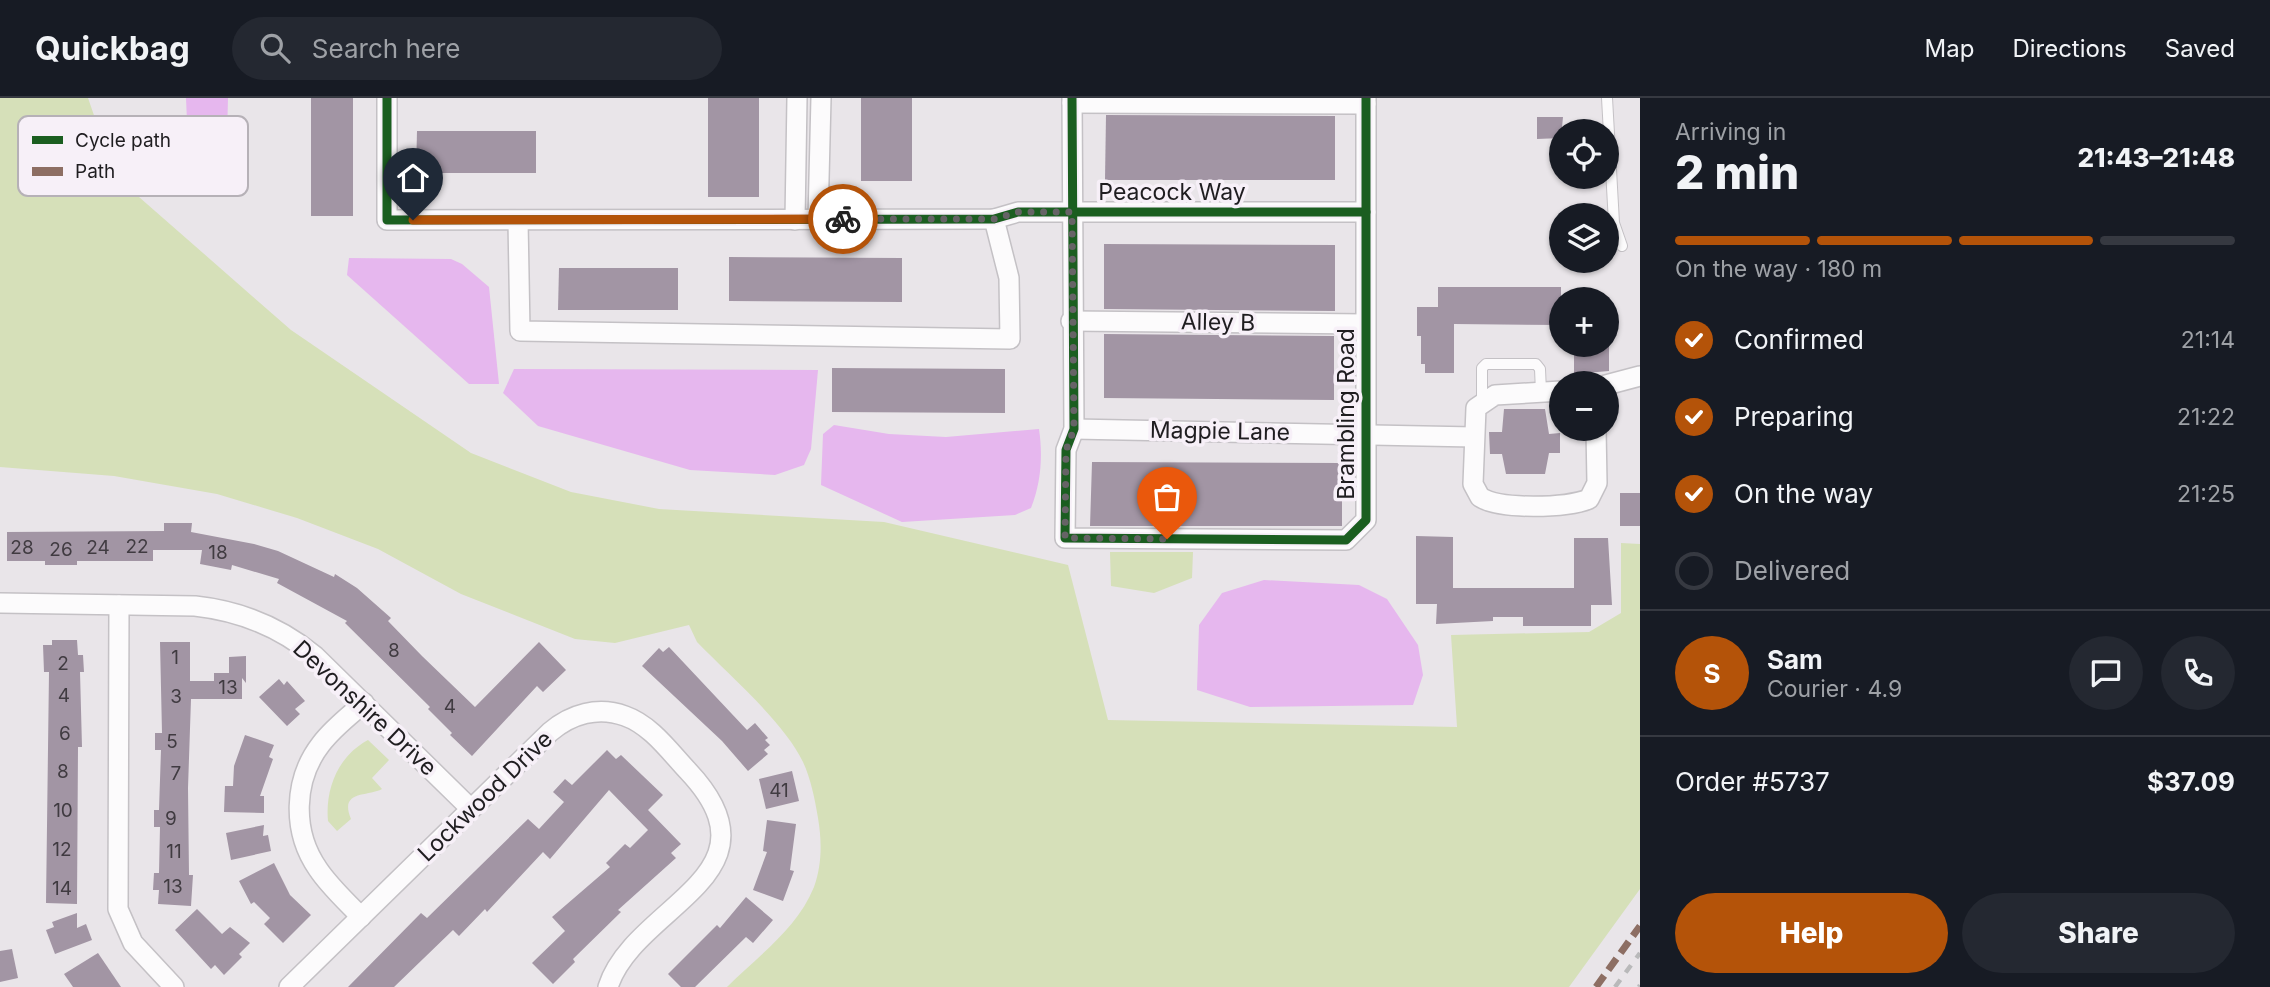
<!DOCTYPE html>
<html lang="en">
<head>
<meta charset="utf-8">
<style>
	:root { --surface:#171b24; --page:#242831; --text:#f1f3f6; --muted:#9ea1a6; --line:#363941; --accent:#b45309 }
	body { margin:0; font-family:Inter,sans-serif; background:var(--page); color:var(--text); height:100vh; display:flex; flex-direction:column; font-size:26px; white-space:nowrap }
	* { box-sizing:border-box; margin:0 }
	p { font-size:23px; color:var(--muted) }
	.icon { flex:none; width:38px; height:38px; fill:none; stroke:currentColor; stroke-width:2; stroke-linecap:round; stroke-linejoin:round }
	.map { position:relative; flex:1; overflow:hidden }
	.details { display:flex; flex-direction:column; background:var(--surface); width:630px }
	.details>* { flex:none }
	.controls { position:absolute; left:1549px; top:21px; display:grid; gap:14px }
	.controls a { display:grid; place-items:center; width:70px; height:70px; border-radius:50%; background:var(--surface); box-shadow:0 2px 5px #0004; font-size:35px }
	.pin { position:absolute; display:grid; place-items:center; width:60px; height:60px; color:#fff; margin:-72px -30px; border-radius:50% 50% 50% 0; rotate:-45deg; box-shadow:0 0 7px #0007 }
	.pin .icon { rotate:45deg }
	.courier { position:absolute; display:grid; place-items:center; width:70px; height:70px; margin:-35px; border:5px solid #b45309; border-radius:50%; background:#fff; color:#222; box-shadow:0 2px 9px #0007 }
	.head em { font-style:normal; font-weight:800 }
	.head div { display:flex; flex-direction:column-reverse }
	.head { display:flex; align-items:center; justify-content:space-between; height:119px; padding:0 35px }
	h1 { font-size:46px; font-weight:800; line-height:52px }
	.bar { display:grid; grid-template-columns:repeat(4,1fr); gap:10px 7px; align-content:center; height:84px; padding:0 35px }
	.bar i { height:9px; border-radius:5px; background:var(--line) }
	.bar .current { background:var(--accent) }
	.bar p { grid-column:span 4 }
	.line { display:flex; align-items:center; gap:18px; padding:0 35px; border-top:2px solid var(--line) }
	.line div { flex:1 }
	.round { display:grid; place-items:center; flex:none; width:74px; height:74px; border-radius:37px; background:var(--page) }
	ol { padding:0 35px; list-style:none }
	li { display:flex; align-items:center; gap:21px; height:77px }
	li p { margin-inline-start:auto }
	li .icon { padding:7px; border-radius:50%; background:var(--accent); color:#fff; stroke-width:4 }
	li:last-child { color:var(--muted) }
	li i { width:38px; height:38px; border:4px solid var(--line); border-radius:50% }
	.action { display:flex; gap:14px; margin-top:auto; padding:14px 35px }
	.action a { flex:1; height:80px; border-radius:42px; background:var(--accent); color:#fff; font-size:28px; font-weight:800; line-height:80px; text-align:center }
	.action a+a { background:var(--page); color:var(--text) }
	header { display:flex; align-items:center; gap:42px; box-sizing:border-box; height:98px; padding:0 35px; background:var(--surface); border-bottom:2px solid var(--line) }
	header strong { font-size:33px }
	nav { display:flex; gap:38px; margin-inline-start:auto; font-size:24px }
	.search { width:490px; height:63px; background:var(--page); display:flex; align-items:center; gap:18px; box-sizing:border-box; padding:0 24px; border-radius:38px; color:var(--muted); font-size:26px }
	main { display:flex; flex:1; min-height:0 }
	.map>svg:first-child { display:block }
	.green { fill:#d6e0b9 }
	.water { fill:#e6b7ee }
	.building { fill:#a295a4 }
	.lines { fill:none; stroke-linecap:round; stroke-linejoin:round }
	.lane-casing { stroke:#c4c1c5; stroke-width:12 }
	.street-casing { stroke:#c4c1c5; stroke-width:22 }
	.lane { stroke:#fcfbfc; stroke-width:10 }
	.street { stroke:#fcfbfc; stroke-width:19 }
	.rail { stroke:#b9b9ba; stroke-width:4.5; stroke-dasharray:9 9; stroke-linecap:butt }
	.quiet { stroke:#8d6e63; stroke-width:7; stroke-dasharray:14 7; stroke-linecap:butt }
	.cycleway-casing { stroke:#f7f0f8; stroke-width:13 }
	.cycleway { stroke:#1b5e20; stroke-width:9 }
	.done { stroke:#666366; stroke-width:7; stroke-dasharray:0 12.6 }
	.route { stroke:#b45309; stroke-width:9 }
	.labels { text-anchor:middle; stroke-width:7; stroke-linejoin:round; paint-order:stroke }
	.number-label { font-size:19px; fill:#403b41 }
	.street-label { font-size:23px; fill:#1f1d20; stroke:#f7f0f8 }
	.key { fill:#f7f0f8; stroke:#b6b1b7; stroke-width:2 }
	.key-label { font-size:19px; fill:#1f1d20 }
</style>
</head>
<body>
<header>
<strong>Quickbag</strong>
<div class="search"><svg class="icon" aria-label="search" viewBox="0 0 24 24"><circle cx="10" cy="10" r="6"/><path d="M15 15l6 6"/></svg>Search here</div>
<nav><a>Map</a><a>Directions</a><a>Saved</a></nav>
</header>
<main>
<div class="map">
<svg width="1640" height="889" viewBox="0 0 1640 889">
	<rect width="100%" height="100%" fill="#e9e5e9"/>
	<g class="green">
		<path d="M0,0h88l27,78 176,154 180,123 100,39 88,17 225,13 184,43 40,155 349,7 -6,-92 138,-3 32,-19v-70l19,1v345l-71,98h-842c31,-31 70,-58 87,-100 8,-22 8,-46 4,-69 -3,-18 -7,-39 -15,-56 -19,-40 -75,-88 -106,-120l-8,-17 -74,18 -40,-4 -114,-45 -83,-45 -81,-31 -80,-24 -103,-18 -114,-9z"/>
		<path d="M1110,454h83l-1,26 -38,15 -43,-7z"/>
		<path d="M368,642l21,20 -17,18 10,11c-15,8 -43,1 -31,30l-14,12 -9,-10c-3,-32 10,-65 40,-81z"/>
	</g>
	<g class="water">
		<path d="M186,0h42l-1,39 18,33 -1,14 -19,5 -36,-21z"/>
		<path d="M349,160l102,1 11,5 27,23 10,97h-30l-122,-109z"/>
		<path d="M514,271l304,1 -7,79 -7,16 -29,10 -85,-5 -152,-44 -35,-33z"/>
		<path d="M834,327l55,9 57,3 93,-8c4,27 2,54 -8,79l-16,7 -113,7 -81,-37 2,-51z"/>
		<path d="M1264,482l95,5 28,14 31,46 5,30 -10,30 -163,2 -53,-17 2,-65 23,-32z"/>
	</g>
	<g class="building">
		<rect x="311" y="0" width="42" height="118"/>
		<rect x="708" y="0" width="51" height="99"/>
		<rect x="861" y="0" width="51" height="83"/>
		<path d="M1106,17l229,1v64h-230z"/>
		<path d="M1537,19h26l-2,21 -24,1z"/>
		<path d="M417,33h119v42h-120z"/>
		<path d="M1104,146l231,1v66l-231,-2z"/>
		<path d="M729,159l173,1v44l-173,-1z"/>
		<path d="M559,170h119v42h-120z"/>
		<path d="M1438,189h123v38l-107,-1v49h-29v-9h-4v-28h-4v-29h21z"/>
		<path d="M1104,236l230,2v64l-230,-2z"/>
		<path d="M1574,247h35v26l-35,3z"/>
		<path d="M832,270l173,1v44l-173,-1z"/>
		<path d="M1504,311h41l4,25 11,-1v20h-11l-4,21h-39l-4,-20h-12l-1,-22h13z"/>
		<path d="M1092,364l250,1v63h-252z"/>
		<rect x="1620" y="395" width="20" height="33"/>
		<path d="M164,425h28l-1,9 63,12 24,7 56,26 1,-3 22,14 34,30 -3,3 34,35 53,51 64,-65 27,28 -23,22 -6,-6 -65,70 -22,-21 2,-2 -24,-24 2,-2 -85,-84 2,-2 -70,-38 2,-4 -47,-14 -1,5 -31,-6 2,-14h-49v11h-76v4h-32v-4h-38v-29l157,-1z"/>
		<path d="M1416,438l37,1v51h121v-50h34l4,67h-21v21h-68v-9h-30v4l-57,3 1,-20h-21z"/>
		<path d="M52,542h25l1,15h5l1,17h-4l2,75h-4l-1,157 -31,-1 3,-231h-5l-1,-27h9z"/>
		<path d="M160,544h30v39h24v-8h15v-16l17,-1v27l-4,-5v21h-51l-3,89 1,87h4l-2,31 -33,-2 1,-14h-6l1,-17h5l1,-46h-6v-17h5l2,-60h-6v-17h7z"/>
		<path d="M669,549l78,83 8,-7 13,15 -3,2 5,5 -6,5 4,4 -20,17 -26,-30 -80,-75 17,-18 4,4z"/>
		<path d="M279,581l5,6 3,-4 18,20 -10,8 5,5 -13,12 -28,-29z"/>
		<path d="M245,637l29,10 -5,12 4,2 -13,37h4v17l-40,-1 1,-26h8l1,-20z"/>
		<path d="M607,652l9,9 5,-4 42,40 -15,15 33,34 -10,9 5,5 -58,52 3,2 -48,47 2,3 -22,22 -21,-21 33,-32 -13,-14 58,-50 -4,-4 19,-19 5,4 18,-18 -39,-40 -59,69 -7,-7 -56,60 -2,-3 -26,27 -6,-6 -59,57h-46l73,-74 6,5 101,-99 11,10 25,-27 -11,-10 12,-13 7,6z"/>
		<path d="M792,673l7,30 -33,8 -7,-30z"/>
		<path d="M767,722l29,4 -6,46 4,1 -11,30 -30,-11 14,-38 -4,-1z"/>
		<path d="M264,727l-1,11 5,-1 3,16 -40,9 -5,-27z"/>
		<path d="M274,765l16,32 21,20 -28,28 -19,-19 6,-6 -16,-16 -3,2 -12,-23z"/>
		<path d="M746,799l27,23 -20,23 -7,-6 -51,50h-14l-13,-13 49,-49 3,3z"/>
		<path d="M197,811l25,25 8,-7 20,16 -11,11 3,3 -18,18 -9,-10 -4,4 -36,-39z"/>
		<path d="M77,815v15l9,-4 6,16 -37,14 -9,-24 8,-3 -2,-5z"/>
		<path d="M12,851l6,29 -18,4v-31z"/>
		<path d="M98,855l23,34h-48l-9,-13z"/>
	</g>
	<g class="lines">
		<g class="lane-casing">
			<g id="lane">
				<path d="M1607,0l7,125 8,23"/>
				<path d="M1482,304v-34l4,-4h50l4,5 1,23"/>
			</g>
		</g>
		<g class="street-casing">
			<g id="street">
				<path d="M387,0v122l607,-1 24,-7h348"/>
				<path d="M1072,0l2,331 -8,21 -1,88 281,2 20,-20v-422"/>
				<path d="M1072,5l294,1"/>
				<path d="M818,121l3,-121"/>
				<path d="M795,122l2,-122"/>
				<path d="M518,123l2,110 490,8 -1,-61 -15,-59"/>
				<path d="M1071,223l294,3"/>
				<path d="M1606,287l34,-9"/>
				<path d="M1561,293l-66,4 -19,13 -3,76 7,13c20,13 87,11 109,2l8,-16 -1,-54"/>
				<path d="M1074,331l400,8"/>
				<path d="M0,505l195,3c46,5 85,21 120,50l156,153"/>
				<path d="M119,507l-1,304 15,34 41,44"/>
				<path d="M361,819c-14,-15 -31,-30 -43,-48 -26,-37 -25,-89 3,-125 12,-16 28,-28 43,-41"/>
				<path d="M289,889l261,-255c21,-18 48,-26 75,-16 26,9 45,36 63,55 99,105 -54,134 -80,216"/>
			</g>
		</g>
		<use href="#lane" class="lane"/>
		<use href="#street" class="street"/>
		<g class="rail">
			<path d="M1615,889l25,-34"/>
			<path d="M1639,889l1,-2"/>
		</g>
		<path class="quiet" d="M1596,889l44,-61"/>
		<g class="cycleway-casing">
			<g id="cycleway">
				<path d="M387,0v122l607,-1 24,-7h348"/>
				<path d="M1072,0l2,331 -8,21 -1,88 281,2 20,-20v-422"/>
			</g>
		</g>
		<use href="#cycleway" class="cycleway"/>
	</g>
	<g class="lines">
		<path class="done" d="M843,121h151l24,-7h54l2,217 -8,21 -1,88 102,1"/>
		<path class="route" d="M413,122l430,-1"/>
	</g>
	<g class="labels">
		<g class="number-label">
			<text x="137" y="455">22</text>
			<text x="22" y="456">28</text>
			<text x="98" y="456">24</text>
			<text x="61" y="458">26</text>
			<text x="218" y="461">18</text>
			<text x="394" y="559">8</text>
			<text x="175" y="566">1</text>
			<text x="63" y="572">2</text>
			<text x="228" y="596">13</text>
			<text x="64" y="604">4</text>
			<text x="176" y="605">3</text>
			<text x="450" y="615">4</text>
			<text x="65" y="642">6</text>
			<text x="172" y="650">5</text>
			<text x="63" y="680">8</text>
			<text x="176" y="682">7</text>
			<text x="779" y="699">41</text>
			<text x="63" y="719">10</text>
			<text x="171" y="727">9</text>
			<text x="62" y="758">12</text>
			<text x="174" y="760">11</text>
			<text x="173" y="795">13</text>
			<text x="62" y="797">14</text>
		</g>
		<g class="street-label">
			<text x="1172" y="102">Peacock Way</text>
			<text transform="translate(1218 224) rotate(1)" y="8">Alley B</text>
			<text transform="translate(1346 316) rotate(-90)" y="8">Brambling Road</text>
			<text transform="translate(1220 333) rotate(1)" y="8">Magpie Lane</text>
			<text transform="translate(365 610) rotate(43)" y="8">Devonshire Drive</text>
			<text transform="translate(485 698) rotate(-44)" y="8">Lockwood Drive</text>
		</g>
	</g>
	<rect x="18" y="18" width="230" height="80" rx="10" class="key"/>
	<rect x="32" y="38" width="31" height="8" fill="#1b5e20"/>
	<rect x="32" y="69" width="31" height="9" fill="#8d6e63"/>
	<g class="key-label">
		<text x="75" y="49">Cycle path</text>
		<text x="75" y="80">Path</text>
	</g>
</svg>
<div class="controls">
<a><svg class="icon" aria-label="locate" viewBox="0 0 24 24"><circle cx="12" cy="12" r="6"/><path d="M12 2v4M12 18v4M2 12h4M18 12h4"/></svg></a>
<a><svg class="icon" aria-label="layers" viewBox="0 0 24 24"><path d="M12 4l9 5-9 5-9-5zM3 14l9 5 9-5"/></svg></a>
<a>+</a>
<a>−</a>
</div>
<div class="pin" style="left:1167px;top:441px;background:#ea580c"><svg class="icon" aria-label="bag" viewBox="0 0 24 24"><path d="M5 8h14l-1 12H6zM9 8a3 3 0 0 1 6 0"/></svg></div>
<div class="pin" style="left:413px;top:122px;background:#1f2937"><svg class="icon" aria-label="home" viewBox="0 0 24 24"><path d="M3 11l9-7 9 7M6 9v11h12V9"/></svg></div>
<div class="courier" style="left:843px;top:121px"><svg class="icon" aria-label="bike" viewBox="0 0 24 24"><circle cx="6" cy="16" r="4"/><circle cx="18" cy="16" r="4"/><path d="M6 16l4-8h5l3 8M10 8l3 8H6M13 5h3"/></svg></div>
</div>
<section class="details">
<div class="head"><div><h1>2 min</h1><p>Arriving in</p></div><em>21:43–21:48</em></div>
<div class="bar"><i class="current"></i><i class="current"></i><i class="current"></i><i></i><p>On the way · 180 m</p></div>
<ol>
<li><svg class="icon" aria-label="check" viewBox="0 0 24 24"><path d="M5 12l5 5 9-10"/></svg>Confirmed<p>21:14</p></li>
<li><svg class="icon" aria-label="check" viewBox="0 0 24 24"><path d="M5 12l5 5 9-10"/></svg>Preparing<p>21:22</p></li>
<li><svg class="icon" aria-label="check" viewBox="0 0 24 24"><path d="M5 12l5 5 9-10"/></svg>On the way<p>21:25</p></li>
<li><i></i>Delivered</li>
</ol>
<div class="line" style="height:126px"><b class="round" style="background:var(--accent);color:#fff">S</b><div><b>Sam</b><p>Courier · 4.9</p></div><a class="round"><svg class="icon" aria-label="chat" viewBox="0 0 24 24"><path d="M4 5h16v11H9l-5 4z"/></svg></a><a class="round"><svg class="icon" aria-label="phone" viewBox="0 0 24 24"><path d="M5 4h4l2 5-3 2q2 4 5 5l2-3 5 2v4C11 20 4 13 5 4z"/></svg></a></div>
<div class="line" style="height:91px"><div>Order #5737</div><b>$37.09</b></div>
<div class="action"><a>Help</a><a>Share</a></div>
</section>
</main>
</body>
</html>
